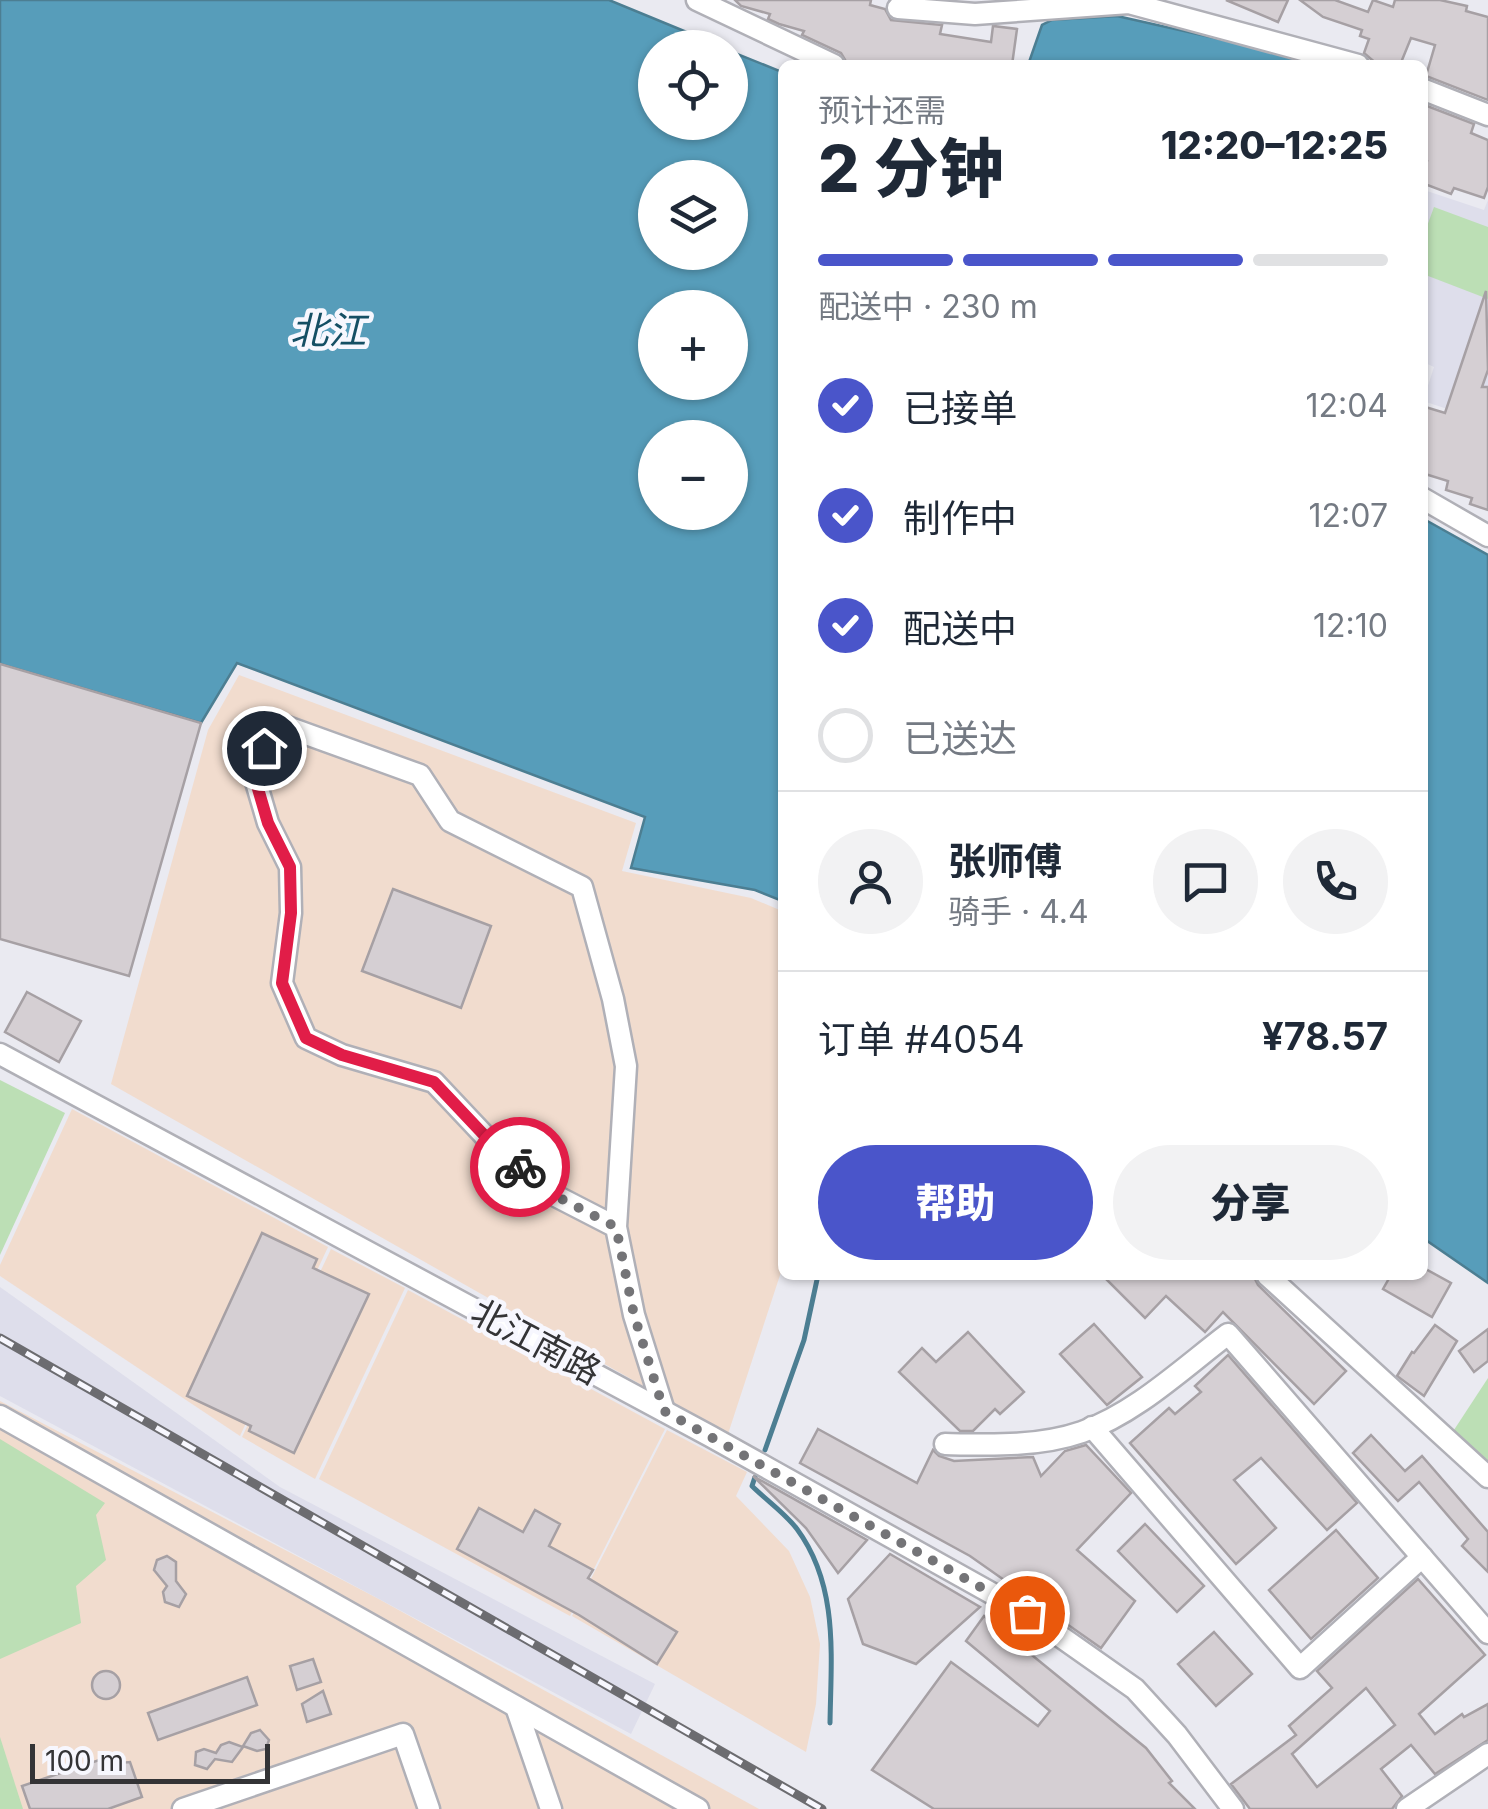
<!DOCTYPE html>
<html lang="zh">
<head>
<meta charset="utf-8">
<style>
	:root { --surface:#fff; --page:#f2f2f3; --text:#1f2937; --muted:#747a83; --line:#e0e1e3; --accent:#4a55ca }
	body { margin:0; font-family:Inter,"Noto Sans SC",sans-serif; background:var(--page); color:var(--text); height:100vh; display:flex; flex-direction:column; font-size:38px; white-space:nowrap }
	* { box-sizing:border-box; margin:0 }
	p { font-size:32px; color:var(--muted) }
	.icon { flex:none; width:55px; height:55px; fill:none; stroke:currentColor; stroke-width:2; stroke-linecap:round; stroke-linejoin:round }
	.map { position:relative; flex:1; overflow:hidden }
	.side { position:absolute; left:778px; top:60px; width:650px; height:1220px; display:flex; flex-direction:column; background:var(--surface); border-radius:15px; box-shadow:0 2px 8px #0004 }
	.side>* { flex:none }
	.controls { position:absolute; left:638px; top:30px; display:grid; gap:20px }
	.controls a { display:grid; place-items:center; width:110px; height:110px; border-radius:50%; background:var(--surface); box-shadow:0 2px 8px #0004; font-size:50px }
	.scale { position:absolute; left:30px; bottom:25px; width:240px; box-sizing:border-box; padding-left:10px; border:5px solid #343436; border-top:0; font-size:28px; line-height:35px; white-space:nowrap; color:#343436; -webkit-text-stroke:8px #f7f7fe; paint-order:stroke }
	.pin { position:absolute; display:grid; place-items:center; width:85px; height:85px; color:#fff; margin:-42px; border:5px solid #fff; border-radius:50%; box-shadow:0 2px 10px #0007 }
	.courier { position:absolute; display:grid; place-items:center; width:100px; height:100px; margin:-50px; border:8px solid #e11d48; border-radius:50%; background:#fff; color:#222; box-shadow:0 2px 12px #0007 }
	.headline em { font-style:normal; font-weight:800 }
	.headline div { display:flex; flex-direction:column-reverse }
	.headline { display:flex; align-items:center; justify-content:space-between; height:170px; padding:0 40px }
	h1 { font-size:65px; font-weight:800; line-height:75px }
	.bar { display:grid; grid-template-columns:repeat(4,1fr); gap:15px 10px; align-content:center; height:120px; padding:0 40px }
	.bar i { height:12px; border-radius:8px; background:var(--line) }
	.bar .on { background:var(--accent) }
	.bar p { grid-column:span 4 }
	.line { display:flex; align-items:center; gap:25px; padding:0 40px; border-top:2px solid var(--line) }
	.line div { flex:1 }
	.round { display:grid; place-items:center; flex:none; width:105px; height:105px; border-radius:52px; background:var(--page) }
	ol { padding:0 40px; list-style:none }
	li { display:flex; align-items:center; gap:30px; height:110px }
	li p { margin-inline-start:auto }
	li .icon { padding:10px; border-radius:50%; background:var(--accent); color:#fff; stroke-width:4 }
	li:last-child { color:var(--muted) }
	li i { width:55px; height:55px; border:5px solid var(--line); border-radius:50% }
	.action { display:flex; gap:20px; margin-top:auto; padding:20px 40px }
	.action a { flex:1; height:115px; border-radius:60px; background:var(--accent); color:#fff; font-size:40px; font-weight:800; line-height:115px; text-align:center }
	.action a+a { background:var(--page); color:var(--text) }
	.map>svg:first-child { display:block }
	.industrial { fill:#f1dcce }
	.built { fill:#dedeeb }
	.green { fill:#bcdfb5 }
	.water { fill:#579dba; stroke:#4c7e92; stroke-width:2.5; fill-rule:evenodd }
	.lines { fill:none; stroke-linecap:round; stroke-linejoin:round }
	.stream { stroke:#4c7e92; stroke-width:5 }
	.building { fill:#d5cfd3; stroke:#a6a0a4; stroke-width:2.5; fill-rule:evenodd }
	.minor-casing { stroke:#b0b0b7; stroke-width:25 }
	.minor { stroke:#fff; stroke-width:20 }
	.rail-casing { stroke:#6c6c70; stroke-width:9 }
	.rail { stroke:#f7f7fe; stroke-width:5; stroke-dasharray:15; stroke-linecap:butt }
	.done { stroke:#747477; stroke-width:10; stroke-dasharray:0 18 }
	.route { stroke:#e11d48; stroke-width:12 }
	.labels { text-anchor:middle; stroke-width:9; stroke-linejoin:round; paint-order:stroke }
	.street-label { font-size:35px; fill:#343436; stroke:#f7f7fe }
	.water-label { font-size:38px; font-style:italic; fill:#154f64; stroke:#f7f7fe }
</style>
</head>
<body>
<div class="map">
<svg width="1488" height="1809" viewBox="0 0 1488 1809">
	<rect width="100%" height="100%" fill="#eaeaf1"/>
	<g class="industrial">
		<path d="M239,675l397,148 -14,48 129,27 31,13v358l-54,165 -617,-350 97,-354z"/>
		<path d="M72,1109l256,138 -88,189 -240,-160v-11z"/>
		<path d="M331,1249l74,39 -90,191 -73,-42z"/>
		<path d="M408,1290l257,139 -95,187 -251,-137z"/>
		<path d="M0,1401l377,197 382,211h-759z"/>
		<path d="M667,1430l80,42 -11,24 53,55 21,46 10,47 -4,60 -10,48 -234,-136z"/>
	</g>
	<g class="built">
		<path d="M1424,190l60,20 4,-10v209l-4,12 -61,-20 11,-34 -11,-5z"/>
		<path d="M0,1287l280,200 375,197 -24,50 -631,-338z"/>
	</g>
	<g class="green">
		<path d="M1434,207l54,20v72l-65,-25 -1,-34z"/>
		<path d="M0,1080l65,33 -65,142z"/>
		<path d="M1488,1378v89l-36,-34z"/>
		<path d="M0,1439l105,64 -9,12 10,45 -30,26 5,37 -81,36z"/>
		<path d="M0,1737l23,72h-23z"/>
	</g>
	<g class="water">
		<path d="M0,0h609l114,47 -68,1v74h75v-71l52,21v829l-27,-11 -124,-22 14,-51 -408,-154 -36,60 -201,-59zM655,178h75v74h-75zM655,308h75v74h-75zM655,438h75v74h-75z"/>
		<path d="M1117,16l218,49h-307l14,-40 10,-5z"/>
		<path d="M1422,518l66,37v728l-65,-45z"/>
	</g>
	<g class="lines">
		<g class="stream">
			<path d="M765,1450l39,-110 14,-65"/>
			<path d="M755,1477l-3,9c14,14 33,27 45,43 42,57 34,127 33,194"/>
		</g>
	</g>
	<g class="building">
		<path d="M735,0h136l-1,5 15,4 6,11 51,5 -2,9 51,8 2,-16 24,3 -5,36h-164l-7,-12 -39,-18 2,-4 -25,-7 -11,-5 2,-5 -29,-8z"/>
		<path d="M1226,0h62l-10,22z"/>
		<path d="M1300,0h35l33,12 5,-12 20,7 2,-7h45l27,6 -1,5 22,6v83l-62,-24 9,-31 -24,-7 -11,27h-22l-14,-12 5,-14 -9,-3 2,-6 -39,-13z"/>
		<path d="M1422,104l52,20 -3,9 17,7v47l-4,11 -30,-10 -3,6 -29,-11 5,-22 -5,-2z"/>
		<path d="M1486,291l2,79 -6,17h6v123l-18,-6 2,-6 -26,-8 2,-9 -26,-8v-67l23,7z"/>
		<path d="M0,664l201,59 -72,253 -129,-37z"/>
		<path d="M393,889l98,37 -30,82 -99,-37z"/>
		<path d="M27,992l54,29 -22,41 -54,-30z"/>
		<path d="M262,1233l55,26 -4,9 56,26 -75,159 -45,-22 2,-5 -64,-30z"/>
		<path d="M1422,1267l29,16 -19,34 -49,-28 8,-14h31z"/>
		<path d="M1102,1275h151l5,10 88,86 -32,33 -91,-92 -18,20 -39,-36 -21,22z"/>
		<path d="M1094,1324l48,53 -35,28 -47,-51z"/>
		<path d="M1435,1325l22,16 -33,55 -27,-20 15,-24 2,1z"/>
		<path d="M1488,1329v32l-14,11 -15,-21z"/>
		<path d="M968,1332l56,60 -24,22 -5,-5 -22,22h-13l-61,-59 23,-24 14,14z"/>
		<path d="M1228,1355l129,148 -30,27 -66,-72 -27,22 42,48 -40,36 -106,-121 39,-35 6,6 26,-22 -6,-6z"/>
		<path d="M818,1429l99,54 16,-33 6,6 15,5 79,-4 8,19 24,-25 21,-6 45,48 -54,57 58,51 -34,47 -131,-92 -170,-93z"/>
		<path d="M1371,1435l34,36 17,-15 66,76v40l-26,-26 6,-7 -49,-57 -21,19 -45,-48z"/>
		<path d="M753,1476l114,64 -29,33 -32,-45z"/>
		<path d="M479,1508l44,24 12,-22 25,14 -11,22 44,24 -5,8 89,54 -20,32 -78,-49 -122,-66z"/>
		<path d="M1145,1524l59,62 -27,26 -59,-61z"/>
		<path d="M1336,1530l42,48 -67,61 -42,-49z"/>
		<path d="M890,1554l90,53 -64,57 -53,-20 -15,-45z"/>
		<path d="M167,1556l9,6v19l10,13 -7,13 -14,-5 -2,-10 4,-6 -13,-16 3,-10z"/>
		<path d="M1418,1579l67,76 -66,59 16,20 27,-20 2,3 24,-13v36l-53,34 -24,-29 -30,24 21,27 -10,13h-142l-19,-25 65,-49 -7,-9 43,-38 -15,-17zM1366,1688l29,37 -78,62 -25,-33z"/>
		<path d="M984,1616l162,132 26,33 -3,2 26,26h-261l-62,-39 79,-108 87,64 12,-15 -84,-70z"/>
		<path d="M1214,1632l38,42 -36,32 -38,-42z"/>
		<path d="M313,1659l8,23 -24,8 -7,-24z"/>
		<circle cx="106" cy="1685" r="14"/>
		<path d="M247,1677l10,28 -99,35 -10,-27z"/>
		<path d="M323,1691l8,23 -24,8 -5,-18z"/>
		<path d="M260,1730l9,10 -3,9 -9,2 -14,-5 8,-13z"/>
		<path d="M229,1742l14,5 -11,15 -17,-3 -8,10 -12,-4 1,-13 8,-3 12,4 5,-8z"/>
		<path d="M117,1754l3,9 10,-1 12,35 -34,12h-78l-8,-23z"/>
	</g>
	<g class="lines">
		<g class="minor-casing">
			<g id="minor">
				<path d="M697,0l137,65"/>
				<path d="M898,8l77,6 154,-11 229,62"/>
				<path d="M1422,89l66,26"/>
				<path d="M1422,498l66,38"/>
				<path d="M0,1054l710,382 317,177 108,76 42,46 56,74"/>
				<path d="M616,1227l-68,-35 -64,-57 -50,-53 -92,-27 -36,-17 -24,-55 9,-70 -1,-46 -22,-44 -12,-41 8,-34 12,-25 144,52 30,46 132,66 31,112 13,67 -10,161 18,88 30,96"/>
				<path d="M1267,1275l221,202"/>
				<path d="M0,1416l698,393"/>
				<path d="M1092,1427l208,241 122,-111"/>
				<path d="M945,1444c44,1 94,3 137,-12 54,-19 101,-64 146,-98l260,299"/>
				<path d="M516,1707l35,102"/>
				<path d="M183,1809l220,-75 26,75"/>
				<path d="M1407,1809l81,-55"/>
			</g>
		</g>
		<use href="#minor" class="minor"/>
		<g class="rail-casing">
			<path id="rail" d="M0,1338l822,471"/>
		</g>
		<use href="#rail" class="rail"/>
	</g>
	<g class="lines">
		<path class="done" d="M520,1167l28,25 68,35 18,88 30,96 363,202"/>
		<path class="route" d="M264,748l-8,34 12,41 22,44 1,46 -9,70 24,55 36,17 92,27 50,53 36,32"/>
	</g>
	<g class="labels">
		<g class="street-label">
			<text transform="translate(536 1342) rotate(28)" y="12">北江南路</text>
		</g>
		<g class="water-label">
			<text x="328" y="344">北江</text>
		</g>
	</g>
</svg>
<div class="controls">
<a><svg class="icon" aria-label="locate" viewBox="0 0 24 24"><circle cx="12" cy="12" r="6"/><path d="M12 2v4M12 18v4M2 12h4M18 12h4"/></svg></a>
<a><svg class="icon" aria-label="layers" viewBox="0 0 24 24"><path d="M12 4l9 5-9 5-9-5zM3 14l9 5 9-5"/></svg></a>
<a>+</a>
<a>−</a>
</div>
<div class="scale">100 m</div>
<div class="pin" style="left:1027px;top:1613px;background:#ea580c"><svg class="icon" aria-label="bag" viewBox="0 0 24 24"><path d="M5 8h14l-1 12H6zM9 8a3 3 0 0 1 6 0"/></svg></div>
<div class="pin" style="left:264px;top:748px;background:#1f2937"><svg class="icon" aria-label="home" viewBox="0 0 24 24"><path d="M3 11l9-7 9 7M6 9v11h12V9"/></svg></div>
<div class="courier" style="left:520px;top:1167px"><svg class="icon" aria-label="bike" viewBox="0 0 24 24"><circle cx="6" cy="16" r="4"/><circle cx="18" cy="16" r="4"/><path d="M6 16l4-8h5l3 8M10 8l3 8H6M13 5h3"/></svg></div>
<section class="side">
<div class="headline"><div><h1>2 分钟</h1><p>预计还需</p></div><em>12:20–12:25</em></div>
<div class="bar"><i class="on"></i><i class="on"></i><i class="on"></i><i></i><p>配送中 · 230 m</p></div>
<ol>
<li><svg class="icon" aria-label="check" viewBox="0 0 24 24"><path d="M5 12l5 5 9-10"/></svg>已接单<p>12:04</p></li>
<li><svg class="icon" aria-label="check" viewBox="0 0 24 24"><path d="M5 12l5 5 9-10"/></svg>制作中<p>12:07</p></li>
<li><svg class="icon" aria-label="check" viewBox="0 0 24 24"><path d="M5 12l5 5 9-10"/></svg>配送中<p>12:10</p></li>
<li><i></i>已送达</li>
</ol>
<div class="line" style="height:180px"><a class="round"><svg class="icon" aria-label="person" viewBox="0 0 24 24"><circle cx="12" cy="8" r="4"/><path d="M4 21q1-7 8-7t8 7"/></svg></a><div><b>张师傅</b><p>骑手 · 4.4</p></div><a class="round"><svg class="icon" aria-label="chat" viewBox="0 0 24 24"><path d="M4 5h16v11H9l-5 4z"/></svg></a><a class="round"><svg class="icon" aria-label="phone" viewBox="0 0 24 24"><path d="M5 4h4l2 5-3 2q2 4 5 5l2-3 5 2v4C11 20 4 13 5 4z"/></svg></a></div>
<div class="line" style="height:130px"><div>订单 #4054</div><b>¥78.57</b></div>
<div class="action"><a>帮助</a><a>分享</a></div>
</section>
</div>
</body>
</html>
